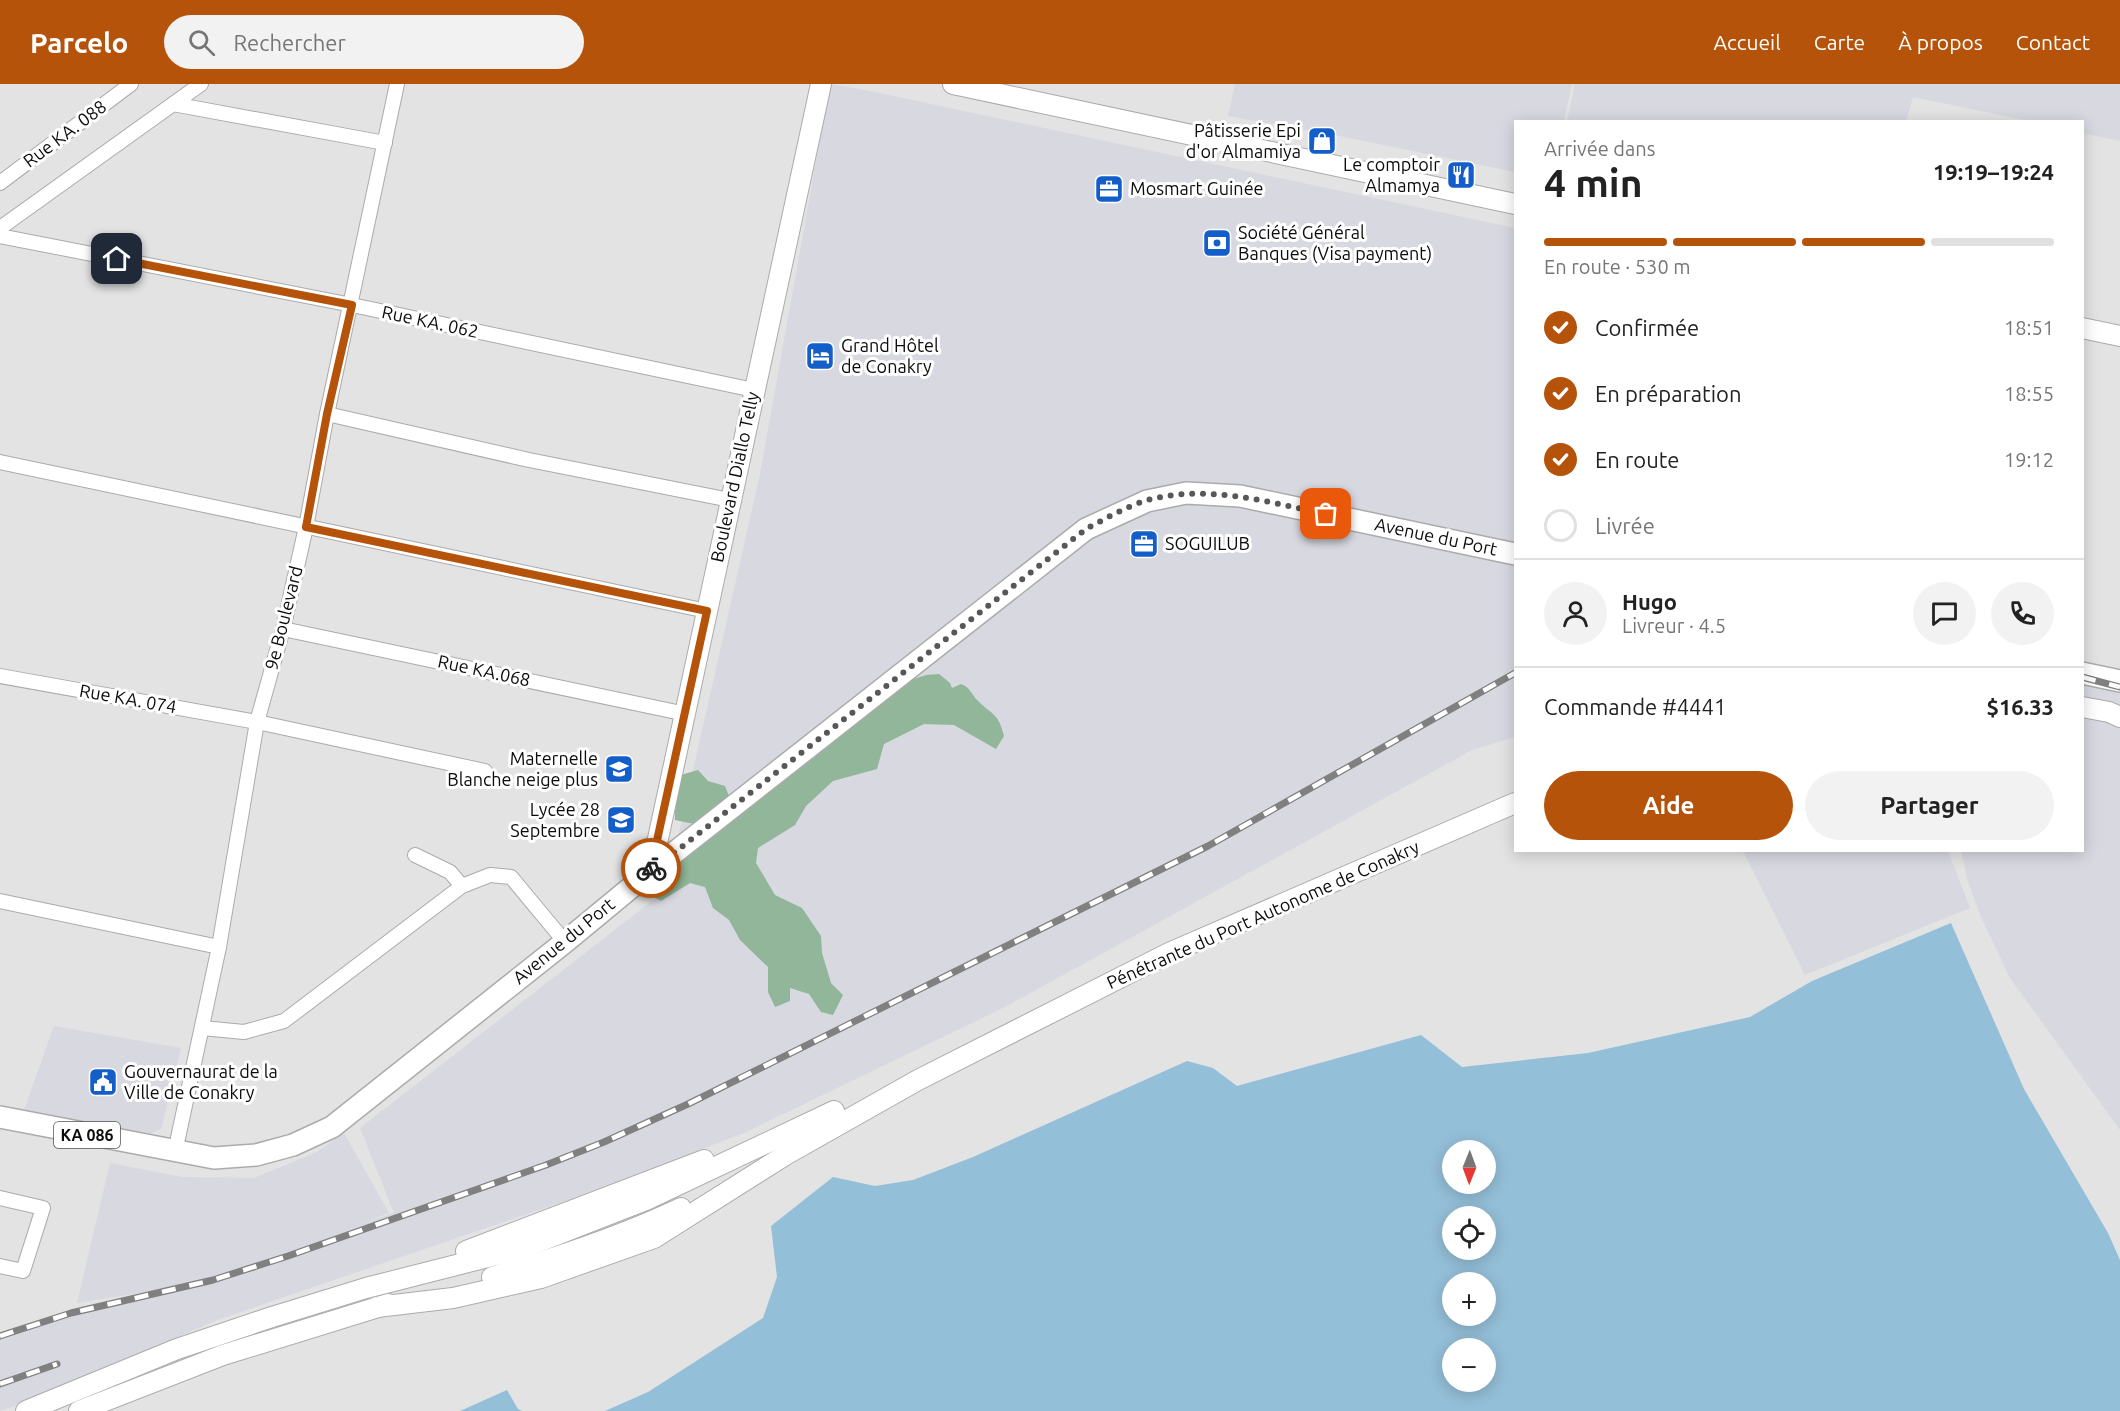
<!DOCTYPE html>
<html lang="fr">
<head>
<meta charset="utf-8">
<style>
	:root { --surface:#fff; --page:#f2f2f2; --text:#222; --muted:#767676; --line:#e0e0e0; --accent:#b45309 }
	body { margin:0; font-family:Ubuntu,sans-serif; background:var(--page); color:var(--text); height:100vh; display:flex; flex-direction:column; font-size:22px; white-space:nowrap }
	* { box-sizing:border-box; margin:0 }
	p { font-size:20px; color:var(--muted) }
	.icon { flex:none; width:33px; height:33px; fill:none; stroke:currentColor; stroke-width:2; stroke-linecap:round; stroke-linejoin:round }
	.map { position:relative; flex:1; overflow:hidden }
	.drawer { position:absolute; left:1514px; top:36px; width:570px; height:732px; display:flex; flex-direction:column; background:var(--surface); border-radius:0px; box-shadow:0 3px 15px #0003 }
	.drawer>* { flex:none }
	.needle { width:39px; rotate:181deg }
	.fabs { position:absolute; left:1442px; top:1056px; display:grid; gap:12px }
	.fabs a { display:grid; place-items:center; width:54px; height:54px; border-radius:50%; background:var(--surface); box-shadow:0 3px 15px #0003; font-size:30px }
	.pin { position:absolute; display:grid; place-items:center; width:51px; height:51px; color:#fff; margin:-26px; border-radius:12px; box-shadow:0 3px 9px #0006 }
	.courier { position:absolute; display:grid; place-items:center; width:60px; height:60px; margin:-30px; border:4px solid #b45309; border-radius:50%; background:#fff; color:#222; box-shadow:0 2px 8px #0007 }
	.head em { font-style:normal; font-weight:700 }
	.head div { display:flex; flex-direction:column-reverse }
	.head { display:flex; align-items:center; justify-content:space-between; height:102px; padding:0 30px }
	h1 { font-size:39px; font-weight:700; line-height:45px }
	.bar { display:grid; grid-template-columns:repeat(4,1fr); gap:9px 6px; align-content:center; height:72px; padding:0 30px }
	.bar i { height:8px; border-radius:4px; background:var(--line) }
	.bar .active { background:var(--accent) }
	.bar p { grid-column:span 4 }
	.line { display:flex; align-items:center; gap:15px; padding:0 30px; border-top:2px solid var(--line) }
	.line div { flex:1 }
	.round { display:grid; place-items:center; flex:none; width:63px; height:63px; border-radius:32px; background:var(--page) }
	ol { padding:0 30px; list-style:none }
	li { display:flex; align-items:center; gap:18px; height:66px }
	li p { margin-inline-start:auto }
	li .icon { padding:6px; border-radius:50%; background:var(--accent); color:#fff; stroke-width:4 }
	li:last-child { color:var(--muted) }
	li i { width:33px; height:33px; border:3px solid var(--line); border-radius:50% }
	.cta { display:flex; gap:12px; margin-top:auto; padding:12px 30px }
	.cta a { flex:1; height:69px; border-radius:36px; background:var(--accent); color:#fff; font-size:24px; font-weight:700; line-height:69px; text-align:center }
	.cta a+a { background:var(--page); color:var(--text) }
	header { display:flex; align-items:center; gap:36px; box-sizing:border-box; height:84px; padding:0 30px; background:var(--accent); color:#fff }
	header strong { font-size:28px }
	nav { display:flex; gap:33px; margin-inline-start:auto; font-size:21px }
	.search { width:420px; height:54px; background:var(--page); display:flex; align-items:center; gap:15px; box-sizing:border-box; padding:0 21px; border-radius:33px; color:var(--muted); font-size:22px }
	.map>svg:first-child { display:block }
	.built { fill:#d7d8e0 }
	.forest { fill:#91b699 }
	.water { fill:#94bfd8; fill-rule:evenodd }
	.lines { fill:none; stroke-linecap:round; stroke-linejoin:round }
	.street-casing { stroke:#ababac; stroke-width:16 }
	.secondary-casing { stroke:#ababac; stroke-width:22 }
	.primary-casing { stroke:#ababac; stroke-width:24 }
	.street { stroke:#fff; stroke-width:14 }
	.secondary { stroke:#fff; stroke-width:20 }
	.primary { stroke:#fff; stroke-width:21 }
	.rail-casing { stroke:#808081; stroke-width:7 }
	.rail { stroke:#fff; stroke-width:4.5; stroke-dasharray:14; stroke-linecap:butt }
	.done { stroke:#575758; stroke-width:6; stroke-dasharray:0 10.8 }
	.route { stroke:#b45309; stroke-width:8 }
	.labels { text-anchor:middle; stroke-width:6; stroke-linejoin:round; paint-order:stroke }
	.shield { fill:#fff; stroke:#545455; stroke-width:1.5 }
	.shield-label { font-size:16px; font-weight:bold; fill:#0b0b0c }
	.poi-label { font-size:18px; fill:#0b0b0c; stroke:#fff; text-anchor:start }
	.street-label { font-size:18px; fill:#0b0b0c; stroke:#fff }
</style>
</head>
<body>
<header>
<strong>Parcelo</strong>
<div class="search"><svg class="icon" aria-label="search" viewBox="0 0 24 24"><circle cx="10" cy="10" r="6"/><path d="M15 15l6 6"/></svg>Rechercher</div>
<nav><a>Accueil</a><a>Carte</a><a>À propos</a><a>Contact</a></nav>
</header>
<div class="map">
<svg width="2120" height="1327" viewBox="0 0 2120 1327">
	<rect width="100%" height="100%" fill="#e3e3e4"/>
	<g class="built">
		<path d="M830,0l35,6 650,138v509l-43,13 -467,257 -261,126 -173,66 -354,121 -185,80 -32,11v-77l5,1 153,-45 -81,13 33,-140 72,14 72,1 63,-26 27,-19 45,80 -32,12 37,-12 -34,-85 306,-238 94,-416z"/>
		<path d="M1235,0h337l-8,37 -49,1v50l-170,-35 -117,-21z"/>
		<path d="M1575,0h545v57l-38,-8v-11l-52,-1 -117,-24 -7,24h-339z"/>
		<path d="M2082,599l38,8v439l-110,-152 -29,-61 -14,-38 -6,-28 121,-1z"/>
		<path d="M1743,767h205l22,57 -165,67z"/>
		<path d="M54,942l127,22 -20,81 -20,9 -119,-22z"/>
	</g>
	<path class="forest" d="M939,590l11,9 2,5 9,-4c10,4 10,10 17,17 15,15 20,11 26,35l-8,13 -42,-24 -30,-1 -40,20 -7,25 -44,12 -27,25 -11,19 -37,23 -2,15 19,32 27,13 19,28 1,17 9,30 12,12 -10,20 -12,-3 -12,-18 -19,-6v13l-15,6 -7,-15v-25l-28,-27 -11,-20 -16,-12 -8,-21 -15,-4 -29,18 -16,-9 43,-58 11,-9 -24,-5v-21l6,-24 17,-5 10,11 17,5 4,10 176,-114 21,-7z"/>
	<g class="water">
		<path d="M1951,839l73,166 84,144 12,27v151h-1515l43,-19 115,-74 14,-41 -6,-51 62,-49 42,9 38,-6 60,-23 214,-96 26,7 24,18 184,-51 41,32 126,-14 162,-36 62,-36zM1452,1066h33v34h-33zM1452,1132h33v34h-33zM1452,1198h33v34h-33zM1452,1264h33v34h-33z"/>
		<path d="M507,1306l11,19 4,2h-62z"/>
	</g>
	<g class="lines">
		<g class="street-casing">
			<g id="street">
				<path d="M173,20l212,39"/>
				<path d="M0,99l131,-99"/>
				<path d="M0,144l201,-144"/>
				<path d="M0,152l352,69 402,85"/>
				<path d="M327,330l202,46 201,40"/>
				<path d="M0,378l707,149"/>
				<path d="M283,545l403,85"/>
				<path d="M0,592l257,46 228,49"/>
				<path d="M415,771l35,17 12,14"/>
				<path d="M0,817l219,46"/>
				<path d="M202,944l42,4 40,-11 178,-135 28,-11 21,2 54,65"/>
				<path d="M175,1068l44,-205 38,-225 26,-93 23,-102 21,-113 70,-330"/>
				<path d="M0,1114l43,10 -20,63 -23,-5"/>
			</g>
		</g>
		<g class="secondary-casing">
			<g id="secondary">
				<path d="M953,0l562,120"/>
				<path d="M2082,244l38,8"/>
				<path d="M2082,623l27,5 11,5"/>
				<path d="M651,787l170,-787"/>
				<path d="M466,1167l238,-91"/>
				<path d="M492,1193c64,-19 128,-40 189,-69"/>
				<path d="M377,1223l76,-9 88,-20 113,-40 133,-84 131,-74 251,-127 346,-150"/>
				<path d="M26,1327l151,-62 95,-32 94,-29 157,-40 123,-48 188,-89"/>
				<path d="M79,1327l144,-56 165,-51"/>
			</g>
		</g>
		<g class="primary-casing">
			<g id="primary">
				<path d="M2082,589l38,8"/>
				<path d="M0,1033l214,41 42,-3 37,-10 39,-18 233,-185 86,-71 435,-342 61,-28 39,-8 54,3 275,58"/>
			</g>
		</g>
		<use href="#street" class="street"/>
		<use href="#secondary" class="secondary"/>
		<use href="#primary" class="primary"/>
		<g class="rail-casing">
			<g id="rail">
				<path d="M2082,593l38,10"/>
				<path d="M0,1252l71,-23 142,-33 75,-24 258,-91 58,-23 84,-38 520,-258 307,-173"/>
				<path d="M0,1300l57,-20"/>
			</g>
		</g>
		<use href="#rail" class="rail"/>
	</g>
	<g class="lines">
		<path class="done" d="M651,784v3l435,-342c19,-10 41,-23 62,-29 60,-16 119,2 178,14"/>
		<path class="route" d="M117,175l235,46 -25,109 -21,113 401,84 -56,257"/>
	</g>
	<defs>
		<g id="shop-square" transform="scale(1.5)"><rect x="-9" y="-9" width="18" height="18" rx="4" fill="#145ec9" stroke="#fff"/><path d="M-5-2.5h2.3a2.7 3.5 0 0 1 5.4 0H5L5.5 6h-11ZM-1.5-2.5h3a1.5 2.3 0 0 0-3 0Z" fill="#fff"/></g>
		<g id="restaurant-square" transform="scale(1.5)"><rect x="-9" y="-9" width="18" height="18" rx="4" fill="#145ec9" stroke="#fff"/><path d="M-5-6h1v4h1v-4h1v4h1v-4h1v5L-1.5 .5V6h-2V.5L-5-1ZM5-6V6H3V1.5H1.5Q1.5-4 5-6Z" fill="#fff"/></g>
		<g id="office-square" transform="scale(1.5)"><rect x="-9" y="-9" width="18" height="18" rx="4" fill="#145ec9" stroke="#fff"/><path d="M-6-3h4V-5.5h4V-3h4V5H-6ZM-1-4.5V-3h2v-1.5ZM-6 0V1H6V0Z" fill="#fff"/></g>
		<g id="bank-square" transform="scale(1.5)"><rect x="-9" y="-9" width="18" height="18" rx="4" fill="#145ec9" stroke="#fff"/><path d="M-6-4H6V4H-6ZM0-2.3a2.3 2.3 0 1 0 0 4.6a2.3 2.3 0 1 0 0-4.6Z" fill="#fff"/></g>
		<g id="hotel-square" transform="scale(1.5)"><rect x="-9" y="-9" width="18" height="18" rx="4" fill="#145ec9" stroke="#fff"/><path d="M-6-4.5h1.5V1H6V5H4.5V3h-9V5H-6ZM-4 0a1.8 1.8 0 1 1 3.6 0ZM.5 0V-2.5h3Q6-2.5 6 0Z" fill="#fff"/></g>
		<g id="school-square" transform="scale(1.5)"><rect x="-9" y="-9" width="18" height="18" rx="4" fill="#145ec9" stroke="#fff"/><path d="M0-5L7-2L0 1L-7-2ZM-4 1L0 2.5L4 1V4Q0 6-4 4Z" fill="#fff"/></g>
		<g id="civic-square" transform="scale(1.5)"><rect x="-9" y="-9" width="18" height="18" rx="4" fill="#145ec9" stroke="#fff"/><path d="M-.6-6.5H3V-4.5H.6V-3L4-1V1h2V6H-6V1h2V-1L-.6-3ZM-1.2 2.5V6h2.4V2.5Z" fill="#fff"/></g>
	</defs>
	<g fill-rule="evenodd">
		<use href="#shop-square" x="1322" y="57"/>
		<use href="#restaurant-square" x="1461" y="91"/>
		<use href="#office-square" x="1109" y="105"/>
		<use href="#bank-square" x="1217" y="159"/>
		<use href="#hotel-square" x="820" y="272"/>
		<use href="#office-square" x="1144" y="460"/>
		<use href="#school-square" x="619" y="685"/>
		<use href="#school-square" x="621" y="736"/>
		<use href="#civic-square" x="103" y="998"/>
	</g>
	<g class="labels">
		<rect class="shield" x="54" y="1038" width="66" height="26" rx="4.5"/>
		<g class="shield-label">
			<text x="87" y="1057">KA 086</text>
		</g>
		<g class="poi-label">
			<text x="1301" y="53" text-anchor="end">Pâtisserie Epi<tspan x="1301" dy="21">d'or Almamiya</tspan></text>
			<text x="1440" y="87" text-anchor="end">Le comptoir<tspan x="1440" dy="21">Almamya</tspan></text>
			<text x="1130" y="111">Mosmart Guinée</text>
			<text x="1238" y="155">Société Général<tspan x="1238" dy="21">Banques (Visa payment)</tspan></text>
			<text x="841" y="268">Grand Hôtel<tspan x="841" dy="21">de Conakry</tspan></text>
			<text x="1165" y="466">SOGUILUB</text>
			<text x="598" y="681" text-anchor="end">Maternelle<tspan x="598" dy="21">Blanche neige plus</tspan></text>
			<text x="600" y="732" text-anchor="end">Lycée 28<tspan x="600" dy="21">Septembre</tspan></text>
			<text x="124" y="994">Gouvernaurat de la<tspan x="124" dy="21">Ville de Conakry</tspan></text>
		</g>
		<g class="street-label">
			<text transform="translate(65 50) rotate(-37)" y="6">Rue KA. 088</text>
			<text transform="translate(430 238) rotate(12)" y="6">Rue KA. 062</text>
			<text transform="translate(735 393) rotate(-78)" y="6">Boulevard Diallo Telly</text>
			<text transform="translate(1436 453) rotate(12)" y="6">Avenue du Port</text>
			<text transform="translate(284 534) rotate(-76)" y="6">9e Boulevard</text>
			<text transform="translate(484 587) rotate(12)" y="6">Rue KA.068</text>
			<text transform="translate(128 615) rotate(10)" y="6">Rue KA. 074</text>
			<text transform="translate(1263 831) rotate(-24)" y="6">Pénétrante du Port Autonome de Conakry</text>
			<text transform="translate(564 857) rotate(-39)" y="6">Avenue du Port</text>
		</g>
	</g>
</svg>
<div class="fabs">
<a><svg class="needle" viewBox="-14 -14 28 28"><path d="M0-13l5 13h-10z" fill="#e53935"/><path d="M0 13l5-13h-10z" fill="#767676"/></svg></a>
<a><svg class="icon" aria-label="locate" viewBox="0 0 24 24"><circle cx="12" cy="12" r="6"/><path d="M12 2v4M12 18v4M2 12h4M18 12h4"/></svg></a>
<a>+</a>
<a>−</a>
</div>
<div class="pin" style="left:1326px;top:430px;background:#ea580c"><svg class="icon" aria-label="bag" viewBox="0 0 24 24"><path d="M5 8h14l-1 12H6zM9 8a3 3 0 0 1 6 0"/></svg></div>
<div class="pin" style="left:117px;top:175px;background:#1f2937"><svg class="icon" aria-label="home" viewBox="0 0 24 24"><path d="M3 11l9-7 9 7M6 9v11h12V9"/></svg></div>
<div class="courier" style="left:651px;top:784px"><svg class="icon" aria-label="bike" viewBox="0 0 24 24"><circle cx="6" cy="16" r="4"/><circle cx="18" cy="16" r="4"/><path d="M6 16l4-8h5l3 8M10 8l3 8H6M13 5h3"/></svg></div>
<section class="drawer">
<div class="head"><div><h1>4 min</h1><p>Arrivée dans</p></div><em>19:19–19:24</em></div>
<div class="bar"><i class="active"></i><i class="active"></i><i class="active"></i><i></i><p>En route · 530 m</p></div>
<ol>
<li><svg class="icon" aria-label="check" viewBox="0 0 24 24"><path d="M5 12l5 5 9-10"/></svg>Confirmée<p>18:51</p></li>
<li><svg class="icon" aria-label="check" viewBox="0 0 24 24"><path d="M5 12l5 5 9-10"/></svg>En préparation<p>18:55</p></li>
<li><svg class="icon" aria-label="check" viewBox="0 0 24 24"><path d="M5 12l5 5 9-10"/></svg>En route<p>19:12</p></li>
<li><i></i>Livrée</li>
</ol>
<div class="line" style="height:108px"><a class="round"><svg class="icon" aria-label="person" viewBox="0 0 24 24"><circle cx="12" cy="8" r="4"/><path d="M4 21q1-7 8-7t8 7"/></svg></a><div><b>Hugo</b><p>Livreur · 4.5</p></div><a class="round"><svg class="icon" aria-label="chat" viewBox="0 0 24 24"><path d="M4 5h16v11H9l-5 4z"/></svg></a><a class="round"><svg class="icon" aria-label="phone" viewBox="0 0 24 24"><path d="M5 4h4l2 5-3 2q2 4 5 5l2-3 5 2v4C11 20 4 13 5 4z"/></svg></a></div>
<div class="line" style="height:78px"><div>Commande #4441</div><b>$16.33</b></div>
<div class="cta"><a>Aide</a><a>Partager</a></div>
</section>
</div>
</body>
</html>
